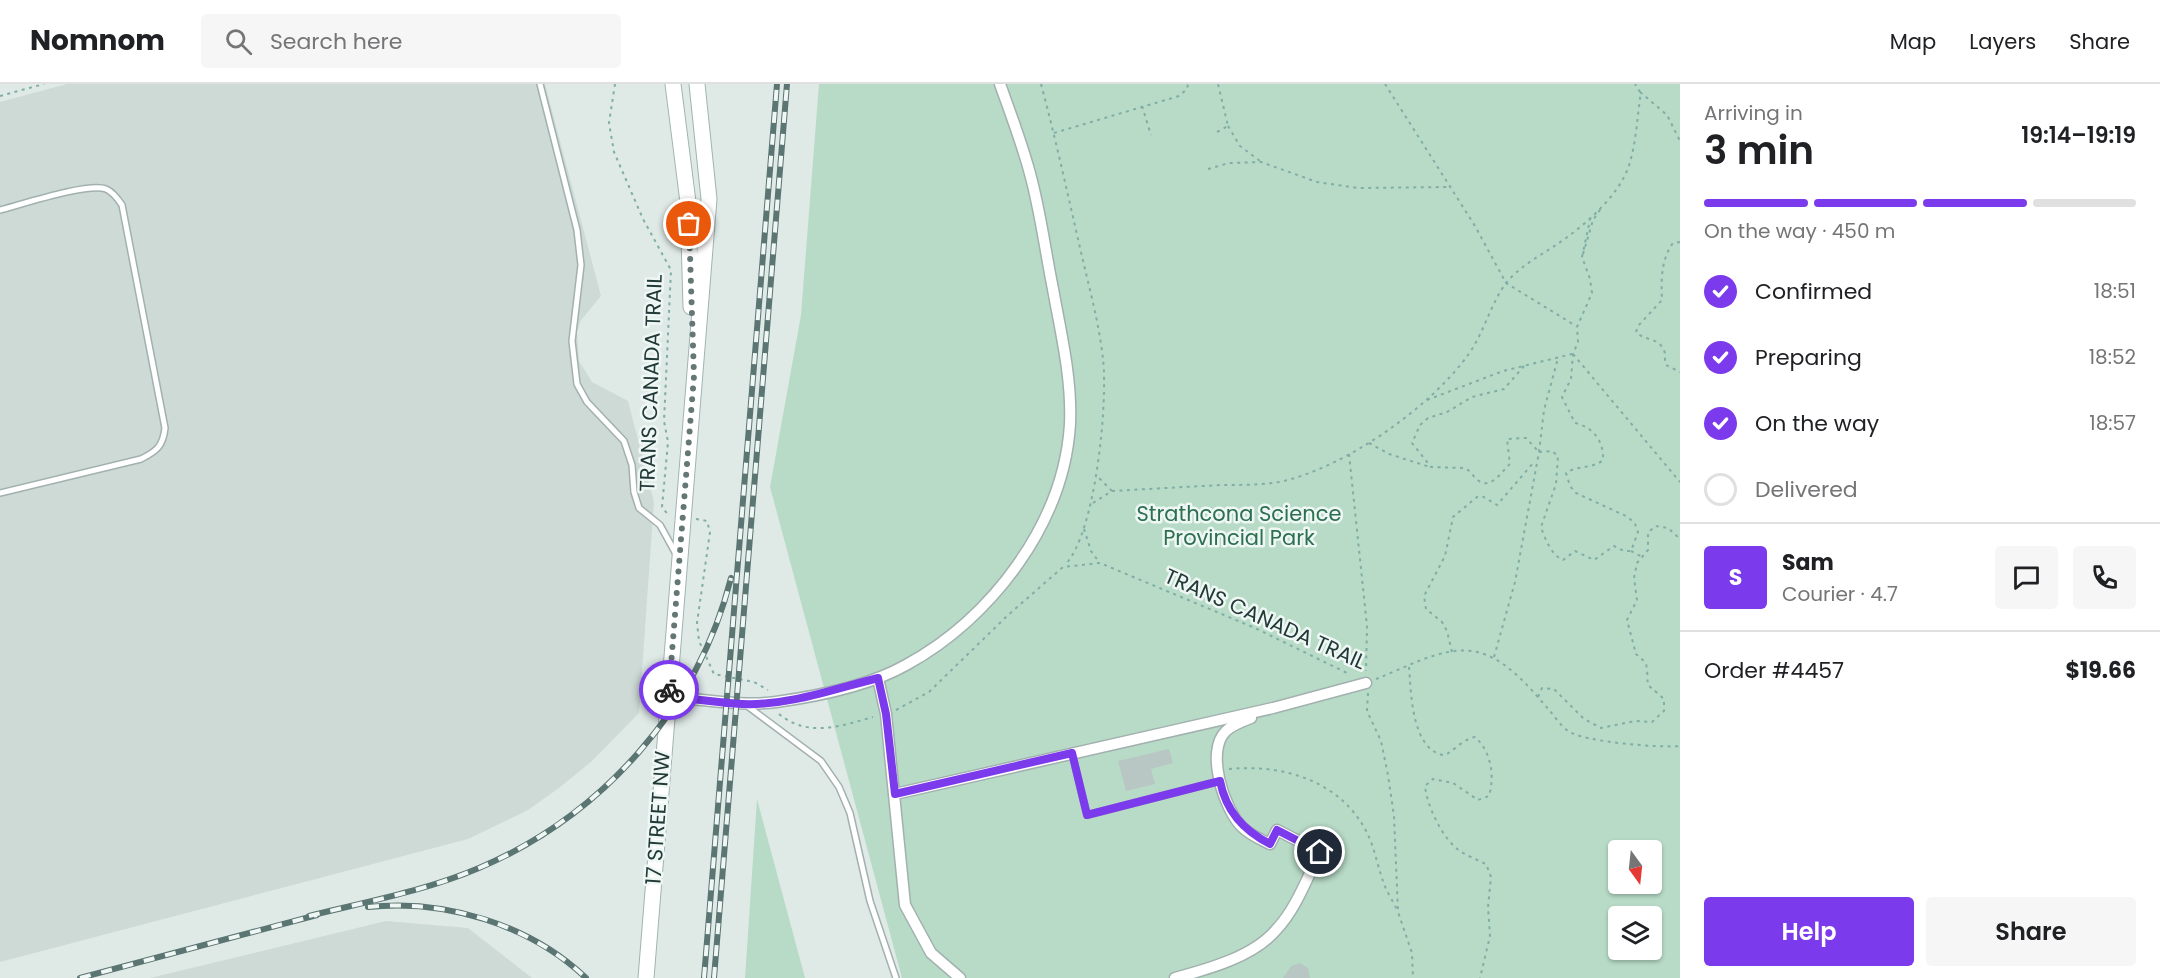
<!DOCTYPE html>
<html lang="en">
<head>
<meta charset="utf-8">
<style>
	:root { --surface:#fff; --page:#f6f6f6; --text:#202124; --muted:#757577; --line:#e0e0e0; --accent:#7c3aed }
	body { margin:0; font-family:Poppins,sans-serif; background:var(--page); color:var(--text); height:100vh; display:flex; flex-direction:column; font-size:22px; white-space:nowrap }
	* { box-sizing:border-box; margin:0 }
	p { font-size:20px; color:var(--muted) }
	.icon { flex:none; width:33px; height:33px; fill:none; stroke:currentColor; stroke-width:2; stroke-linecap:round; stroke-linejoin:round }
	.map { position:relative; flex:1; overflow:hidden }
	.drawer { display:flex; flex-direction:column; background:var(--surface); width:480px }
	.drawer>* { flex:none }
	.needle { width:39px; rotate:165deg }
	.buttons { position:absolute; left:1608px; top:756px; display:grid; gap:12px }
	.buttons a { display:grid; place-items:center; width:54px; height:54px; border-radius:6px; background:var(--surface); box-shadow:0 2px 4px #0004; font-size:30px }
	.pin { position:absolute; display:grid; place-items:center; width:51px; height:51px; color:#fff; margin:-26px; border:3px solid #fff; border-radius:50%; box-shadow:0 2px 6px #0007 }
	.courier { position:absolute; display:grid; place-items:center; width:60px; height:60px; margin:-30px; border:4px solid #7c3aed; border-radius:50%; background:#fff; color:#222; box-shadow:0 2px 8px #0007 }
	.summary em { font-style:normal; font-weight:600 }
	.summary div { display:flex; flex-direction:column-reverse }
	.summary { display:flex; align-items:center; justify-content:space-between; height:102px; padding:0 24px }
	h1 { font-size:39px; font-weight:600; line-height:45px }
	.bar { display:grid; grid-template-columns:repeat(4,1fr); gap:9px 6px; align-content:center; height:72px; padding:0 24px }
	.bar i { height:8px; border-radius:4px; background:var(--line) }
	.bar .selected { background:var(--accent) }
	.bar p { grid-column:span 4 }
	.line { display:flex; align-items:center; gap:15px; padding:0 24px; border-top:2px solid var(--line) }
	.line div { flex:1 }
	.round { display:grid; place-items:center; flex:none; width:63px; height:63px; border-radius:6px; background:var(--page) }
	ol { padding:0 24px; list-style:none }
	li { display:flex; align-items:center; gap:18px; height:66px }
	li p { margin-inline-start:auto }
	li .icon { padding:6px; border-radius:50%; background:var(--accent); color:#fff; stroke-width:4 }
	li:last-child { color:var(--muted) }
	li i { width:33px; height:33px; border:3px solid var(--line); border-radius:50% }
	.cta { display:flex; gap:12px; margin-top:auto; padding:12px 24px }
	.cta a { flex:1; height:69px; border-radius:6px; background:var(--accent); color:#fff; font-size:24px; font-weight:600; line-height:69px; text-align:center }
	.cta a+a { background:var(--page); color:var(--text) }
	header { display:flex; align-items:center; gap:36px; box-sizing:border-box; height:84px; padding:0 30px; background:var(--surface); border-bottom:2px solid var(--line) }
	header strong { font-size:28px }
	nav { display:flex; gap:33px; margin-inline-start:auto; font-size:21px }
	.search { width:420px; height:54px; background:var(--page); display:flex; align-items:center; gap:15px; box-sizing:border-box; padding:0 21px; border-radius:6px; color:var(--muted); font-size:22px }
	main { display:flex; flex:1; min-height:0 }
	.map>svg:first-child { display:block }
	.built { fill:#cddad6 }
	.green { fill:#b8dbc7; fill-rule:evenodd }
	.building { fill:#b8c7c3 }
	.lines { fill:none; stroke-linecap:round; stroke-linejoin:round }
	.service-casing { stroke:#a2b1af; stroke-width:8 }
	.minor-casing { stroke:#a2b1af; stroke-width:13 }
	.secondary-casing { stroke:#9fb5b1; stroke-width:17 }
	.path { stroke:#80ada6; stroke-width:2; stroke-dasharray:3 4.5; stroke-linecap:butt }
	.service { stroke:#fff; stroke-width:5 }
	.minor { stroke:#fff; stroke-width:10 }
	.secondary { stroke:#fff; stroke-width:15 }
	.rail-casing { stroke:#5b7572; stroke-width:6 }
	.rail { stroke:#eff7f4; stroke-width:4; stroke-dasharray:11; stroke-linecap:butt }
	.done { stroke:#647775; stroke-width:6; stroke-dasharray:0 10.8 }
	.route { stroke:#7c3aed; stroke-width:8 }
	.labels { text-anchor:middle; stroke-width:5; stroke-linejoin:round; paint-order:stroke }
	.street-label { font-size:21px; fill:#213937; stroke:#eff7f4 }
	.park-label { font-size:21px; fill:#2c6f51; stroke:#eff7f4 }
</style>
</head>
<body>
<header>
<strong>Nomnom</strong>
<div class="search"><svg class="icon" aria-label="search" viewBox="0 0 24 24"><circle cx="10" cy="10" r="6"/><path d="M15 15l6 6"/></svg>Search here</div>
<nav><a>Map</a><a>Layers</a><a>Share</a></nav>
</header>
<main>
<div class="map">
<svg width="1680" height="894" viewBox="0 0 1680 894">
	<rect width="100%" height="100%" fill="#dfeae7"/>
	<g class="built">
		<path d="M67,0h478l56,212 -20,24 -4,11 2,30 13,21 36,19 26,101 -15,211 -47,48 -33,27 -31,22 -60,29 -468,123v-860z"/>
		<path d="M386,837l82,7 64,50h-382z"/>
	</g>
	<g class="green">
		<path d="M819,0h861v894h-778l-132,-491 31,-172zM1618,766h34v34h-34zM1618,832h34v34h-34z"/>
		<path d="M757,715l48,179h-60z"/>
	</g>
	<g class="building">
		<path d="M1169,665l4,14 -22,6 4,15 -29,7 -8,-30z"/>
		<path d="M1300,879l8,5 2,10h-27l8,-12z"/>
	</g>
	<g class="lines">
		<g class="service-casing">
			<g id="service">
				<path d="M540,0l37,146 4,35 -9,76 5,43 10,18 37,39 8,24 2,27 5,16 21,17 16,29"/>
				<path d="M0,126c20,-5 89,-28 106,-21 7,3 12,10 16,16l43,223c-2,18 -8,23 -24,31l-141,34"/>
				<path d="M746,621l75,56 18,26 11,26 20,88 26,77"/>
				<path d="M1072,669l15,62 133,-34"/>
			</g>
		</g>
		<g class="minor-casing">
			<g id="minor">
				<path d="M878,594l8,36 19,191 26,48 29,25"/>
				<path d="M668,613c36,2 73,10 108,5 43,-6 93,-16 130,-37 86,-47 158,-142 164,-241 2,-46 -9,-90 -17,-135 -8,-39 -13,-81 -24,-119 -8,-29 -19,-58 -29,-86"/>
				<path d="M895,710l378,-86 93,-25"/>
				<path d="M1175,894c33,-9 78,-21 101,-48 20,-21 31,-52 44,-78l-43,-22 -7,14c-10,-5 -20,-9 -28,-17 -18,-18 -37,-76 -16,-96 6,-6 17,-10 25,-13"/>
			</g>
		</g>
		<g class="secondary-casing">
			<g id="secondary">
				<path d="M673,0l15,118 3,105"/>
				<path d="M646,894l63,-779 -12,-115"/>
			</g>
		</g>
		<g class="path">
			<path d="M615,0l-6,39 5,29 29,67 28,51 -7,151 4,21 -6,65 7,9"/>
			<path d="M1041,0c15,56 27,112 40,168 8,35 18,71 22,107 5,43 -7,174 -38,206"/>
			<path d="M1385,0l90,142 31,57 70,43"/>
			<path d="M1640,8l27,23 13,26"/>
			<path d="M0,12l44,-12"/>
			<path d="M1142,22l9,29"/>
			<path d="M1228,42l12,20 20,15"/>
			<path d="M1217,48l11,-6 -10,-42"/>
			<path d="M1054,49l125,-37 8,-7 1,-5"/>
			<path d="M1208,85l21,-6 32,-1 56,20 41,6 92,-1"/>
			<path d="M1680,158l-7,1c-12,16 -12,38 -11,57l-24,26 -2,6c8,9 22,5 28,18 2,6 0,10 2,15l14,7"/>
			<path d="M1583,170l10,-34 9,-13"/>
			<path d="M1573,270l107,128"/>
			<path d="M1524,282l-20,23 -32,8 -25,15 -19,6 -8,7 -8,18 19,24 34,1c7,4 9,10 14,13 12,9 24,-11 31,-17l-3,-25 19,-1 13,14"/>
			<path d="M1427,316l76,-29 69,-17"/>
			<path d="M1369,359l20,11 41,13"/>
			<path d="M1539,368l13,-1 6,5 -2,28 -15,43c4,12 11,29 22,33l12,-9 19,9 20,-14 10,5h7l7,-19 -3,-8 -7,-7 -52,-24 -6,-7 -4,-13c11,-8 27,-4 37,-13 1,-19 -10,-33 -28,-37l-13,-26 9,-18 2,-25 5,-12 -1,-15 15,-34 -2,-14 -8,-22 9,-42"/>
			<path d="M1349,370l18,172 -1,45"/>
			<path d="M1112,407c36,-2 72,-4 109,-6 19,0 39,0 58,-3 64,-13 151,-74 189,-127 16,-22 22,-50 38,-72 13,-16 33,-27 50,-38 28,-19 65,-50 74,-83 6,-20 7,-42 10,-63v-7l-5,-8"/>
			<path d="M1093,419l19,-12 -16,-16"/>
			<path d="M696,435l11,2 3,11 -13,91 2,18 15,33 40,8 14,8"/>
			<path d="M1084,445l7,22 8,11"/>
			<path d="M1631,467l13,7"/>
			<path d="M1452,568l-5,-21 -5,-9 -16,-13 -2,-13 21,-40 8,-39 24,-20 5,-1 15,9 37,-43"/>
			<path d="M1494,573l21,-75 24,-130 5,-42 14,-52"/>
			<path d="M1409,583c2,23 2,82 34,88 6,1 19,-16 32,-18 16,14 20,39 14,59l-11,4 -25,-17 -20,-4 -8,7c2,20 18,54 35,65 8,5 17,9 26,13l5,13 -3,30 2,29 -10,42"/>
			<path d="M1376,595c29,-11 64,-32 96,-28 33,5 57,36 78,60 5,6 11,15 18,20 15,11 92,17 112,15"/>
			<path d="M1368,609l-1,18 14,30 7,34 6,41 4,96 14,41 1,25"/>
			<path d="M1538,613l4,-9 12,1 30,30 17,9 34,-7 17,1 12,-11v-12c-24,-22 -13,-6 -18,-36l-10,-9 -9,-34 10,-20 -3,-22 3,-15 11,-13v-17l7,-7 13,2 12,11"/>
			<path d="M896,626l33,-18 78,-76 56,-49 37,-4 155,65 94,46"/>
			<path d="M779,630c29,24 62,12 94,3"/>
			<path d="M1229,685c53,-5 109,11 136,60 9,16 12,35 18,52 3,10 10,20 14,29"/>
		</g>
		<use href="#service" class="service"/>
		<use href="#minor" class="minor"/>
		<use href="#secondary" class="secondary"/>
		<g class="rail-casing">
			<g id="rail">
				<path d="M368,823c77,-8 161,17 218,71"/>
				<path d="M309,832c56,-14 116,-25 170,-48 123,-52 219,-160 252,-290"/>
				<path d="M80,894l237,-63"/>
				<path d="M704,894l73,-894"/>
				<path d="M714,894l73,-894"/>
			</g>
		</g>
		<use href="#rail" class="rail"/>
	</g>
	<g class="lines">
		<path class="done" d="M669,606l25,-314 -5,-152"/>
		<path class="route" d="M669,606l-1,7c25,1 49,6 74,7 46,2 92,-15 136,-26l8,36 9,80 177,-41 15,62 133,-34c6,30 23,49 50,63l7,-14 43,22"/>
	</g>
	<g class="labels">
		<g class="street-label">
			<text transform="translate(651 299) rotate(-88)" y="7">TRANS CANADA TRAIL</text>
			<text transform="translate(1265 535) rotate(24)" y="7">TRANS CANADA TRAIL</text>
			<text transform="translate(658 734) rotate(-86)" y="7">17 STREET NW</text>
		</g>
		<g class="park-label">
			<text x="1239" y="437">Strathcona Science<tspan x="1239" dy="24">Provincial Park</tspan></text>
		</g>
	</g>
</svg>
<div class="buttons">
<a><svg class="needle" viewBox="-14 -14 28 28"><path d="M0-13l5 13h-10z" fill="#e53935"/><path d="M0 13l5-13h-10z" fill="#757577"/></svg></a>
<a><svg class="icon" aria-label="layers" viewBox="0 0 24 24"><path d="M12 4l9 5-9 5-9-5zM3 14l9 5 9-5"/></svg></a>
</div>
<div class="pin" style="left:689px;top:140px;background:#ea580c"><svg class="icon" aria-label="bag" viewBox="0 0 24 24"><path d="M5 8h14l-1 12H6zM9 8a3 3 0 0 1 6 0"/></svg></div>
<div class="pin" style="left:1320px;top:768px;background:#1f2937"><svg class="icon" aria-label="home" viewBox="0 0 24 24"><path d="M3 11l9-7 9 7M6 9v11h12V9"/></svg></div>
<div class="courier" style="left:669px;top:606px"><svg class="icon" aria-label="bike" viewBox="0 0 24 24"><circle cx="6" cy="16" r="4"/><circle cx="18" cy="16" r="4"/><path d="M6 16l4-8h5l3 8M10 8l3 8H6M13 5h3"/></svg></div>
</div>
<section class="drawer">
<div class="summary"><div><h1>3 min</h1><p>Arriving in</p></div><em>19:14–19:19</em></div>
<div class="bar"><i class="selected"></i><i class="selected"></i><i class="selected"></i><i></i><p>On the way · 450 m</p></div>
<ol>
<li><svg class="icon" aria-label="check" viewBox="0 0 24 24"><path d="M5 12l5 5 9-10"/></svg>Confirmed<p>18:51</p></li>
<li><svg class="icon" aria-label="check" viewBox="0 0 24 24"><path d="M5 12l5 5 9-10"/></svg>Preparing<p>18:52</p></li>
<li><svg class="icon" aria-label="check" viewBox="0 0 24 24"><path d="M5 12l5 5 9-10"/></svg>On the way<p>18:57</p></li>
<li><i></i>Delivered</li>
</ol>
<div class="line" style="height:108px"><b class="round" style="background:var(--accent);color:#fff">S</b><div><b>Sam</b><p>Courier · 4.7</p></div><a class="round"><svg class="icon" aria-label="chat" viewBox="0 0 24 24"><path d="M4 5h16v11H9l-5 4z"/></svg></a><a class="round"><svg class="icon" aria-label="phone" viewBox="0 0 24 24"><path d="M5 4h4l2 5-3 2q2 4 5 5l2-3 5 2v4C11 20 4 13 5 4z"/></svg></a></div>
<div class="line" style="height:78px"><div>Order #4457</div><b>$19.66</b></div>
<div class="cta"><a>Help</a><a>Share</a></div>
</section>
</main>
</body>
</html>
